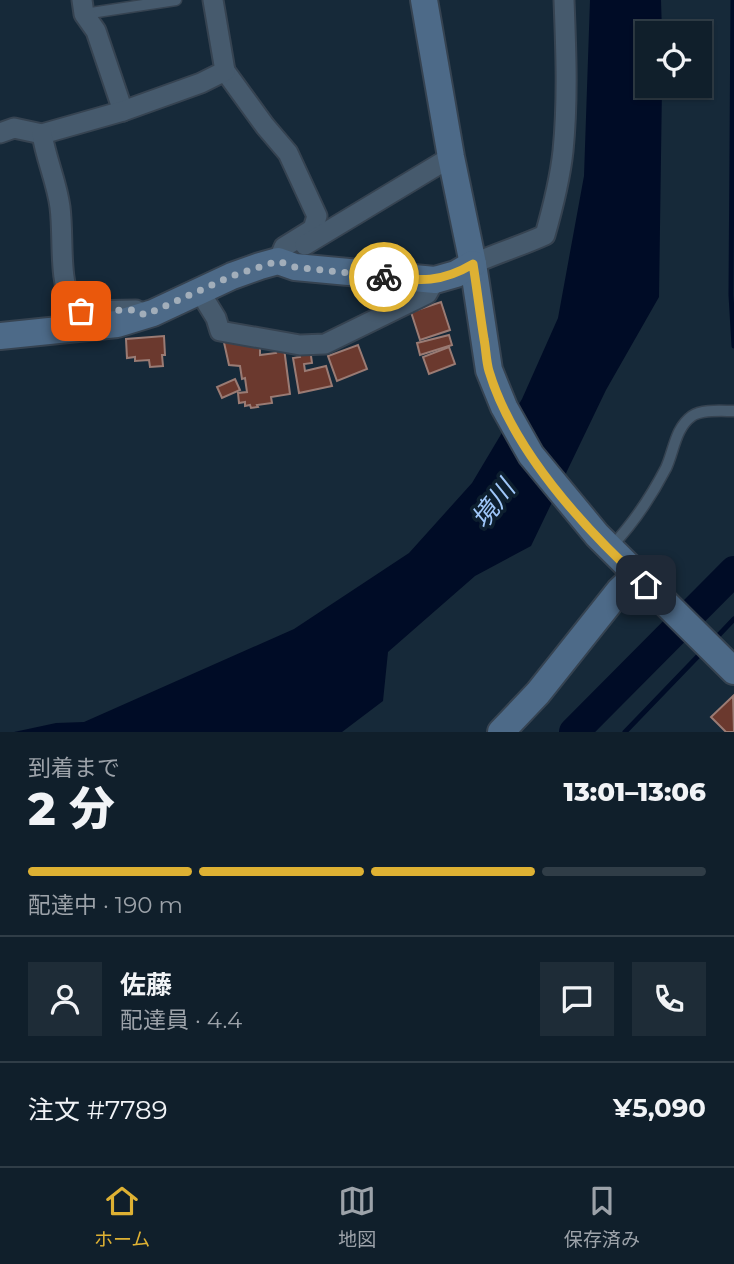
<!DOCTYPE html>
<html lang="ja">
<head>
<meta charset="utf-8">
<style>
	:root { --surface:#101f2b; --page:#1e2c37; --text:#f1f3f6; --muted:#9ca2a9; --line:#303d47; --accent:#deb133 }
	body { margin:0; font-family:Montserrat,"Noto Sans JP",sans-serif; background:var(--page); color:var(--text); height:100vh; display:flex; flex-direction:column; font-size:26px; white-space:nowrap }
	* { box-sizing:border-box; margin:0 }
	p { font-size:23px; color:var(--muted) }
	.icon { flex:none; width:38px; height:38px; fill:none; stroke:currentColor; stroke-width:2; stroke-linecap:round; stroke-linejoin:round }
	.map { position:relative; height:732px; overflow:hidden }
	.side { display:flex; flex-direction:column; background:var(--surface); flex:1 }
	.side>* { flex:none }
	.controls { position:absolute; left:635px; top:21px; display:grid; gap:14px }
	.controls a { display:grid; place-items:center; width:77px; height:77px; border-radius:0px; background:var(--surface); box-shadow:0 2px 5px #0004,0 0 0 2px var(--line); font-size:35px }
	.pin { position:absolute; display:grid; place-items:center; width:60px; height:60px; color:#fff; margin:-30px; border-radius:14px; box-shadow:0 4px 10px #0006 }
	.courier { position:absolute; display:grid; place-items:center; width:70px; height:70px; margin:-35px; border:5px solid #deb133; border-radius:50%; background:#fff; color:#222; box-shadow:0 2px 9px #0007 }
	.summary em { font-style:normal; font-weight:800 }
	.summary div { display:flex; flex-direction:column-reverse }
	.summary { display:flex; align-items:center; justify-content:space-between; height:119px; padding:0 28px }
	h1 { font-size:46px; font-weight:800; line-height:52px }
	.bar { display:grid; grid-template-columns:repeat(4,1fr); gap:10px 7px; align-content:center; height:84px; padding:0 28px }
	.bar i { height:9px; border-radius:5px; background:var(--line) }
	.bar .selected { background:var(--accent) }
	.bar p { grid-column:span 4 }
	.line { display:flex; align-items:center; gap:18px; padding:0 28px; border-top:2px solid var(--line) }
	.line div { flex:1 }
	.round { display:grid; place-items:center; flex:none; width:74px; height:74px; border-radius:0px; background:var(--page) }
	.tabs { display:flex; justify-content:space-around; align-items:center; height:98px; border-top:2px solid var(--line); background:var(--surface); font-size:19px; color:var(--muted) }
	.tabs a { display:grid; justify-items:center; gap:4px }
	.tabs .selected { color:var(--accent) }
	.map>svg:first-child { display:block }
	.water { fill:#000c26 }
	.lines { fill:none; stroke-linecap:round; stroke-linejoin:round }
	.stream { stroke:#000c26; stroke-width:5 }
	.river { stroke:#000c26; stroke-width:30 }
	.building { fill:#6b392e; stroke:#9a7b74; stroke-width:2 }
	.lane-casing { stroke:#364351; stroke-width:13 }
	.street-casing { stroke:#364351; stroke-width:23 }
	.secondary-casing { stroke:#364351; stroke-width:30 }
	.lane { stroke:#465a6d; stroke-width:10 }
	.street { stroke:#465a6d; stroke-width:19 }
	.secondary { stroke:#4d6a88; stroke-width:26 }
	.done { stroke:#a2aeba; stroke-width:7; stroke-dasharray:0 12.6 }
	.route { stroke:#deb133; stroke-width:9 }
	.labels { text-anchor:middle; stroke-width:7; stroke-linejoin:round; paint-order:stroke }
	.water-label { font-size:26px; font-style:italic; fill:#9fc7f9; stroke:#0d1f2f }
</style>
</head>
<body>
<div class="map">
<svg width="734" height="732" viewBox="0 0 734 732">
	<rect width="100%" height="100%" fill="#162939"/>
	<path class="water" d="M590,0h71l1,33h-14v53h14l-3,211 -53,93 -75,156 -56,30 -87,76 -5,49 -41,31h-328l42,-9 28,-1 210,-93 115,-76 63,-70 50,-84 36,-81 26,-142z"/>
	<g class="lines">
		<g class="stream">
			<path d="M733,0l-2,295 3,51"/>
			<path d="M715,639l19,-20"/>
			<path d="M625,732l78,-81"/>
		</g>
		<path class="river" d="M574,732l160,-161"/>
	</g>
	<g class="building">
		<path d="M441,302l9,28 -30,10 -9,-28z"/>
		<path d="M449,335l3,10 -32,10 -3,-12z"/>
		<path d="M164,336l1,19h-3l1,11 -13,1 -1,-7 -14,1v-4l-8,1 -1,-19z"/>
		<path d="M223,338l37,4v13l16,-2 -1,-3 9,-2 6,46 -19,3 1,6 -15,2 1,2 -7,1 -1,-3 -5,1v-4l-6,1 -1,-10 9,-1 -2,-14 -3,1 -2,-13 -11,-1z"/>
		<path d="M358,345l9,24 -30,12 -9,-25z"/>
		<path d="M449,347l6,17 -26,10 -6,-17z"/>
		<path d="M310,349l2,14 -8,1 1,7 21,-5 6,20 -33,7 -6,-35 7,-1 -1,-6z"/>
		<path d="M235,379l5,11 -18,8 -5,-11z"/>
		<path d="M733,696l1,36h-8l-15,-15z"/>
	</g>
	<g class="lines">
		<g class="lane-casing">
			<g id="lane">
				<path d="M84,14l92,-14"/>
				<path d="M610,548c22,-23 41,-51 56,-80 8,-17 9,-40 26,-52 10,-7 30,-5 42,-5"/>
			</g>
		</g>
		<g class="street-casing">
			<g id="street">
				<path d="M82,0l2,14 12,17 27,80"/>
				<path d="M225,71l40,55 23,27 29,63 -4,13 -29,18 -6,14"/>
				<path d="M0,133l14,-5 28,6 81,-23 78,-28 24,-12 -12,-71"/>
				<path d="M42,134c4,25 15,49 18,73 4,33 -2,71 13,102l8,2 55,-1 8,4"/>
				<path d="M305,245l146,-88"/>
				<path d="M473,264c24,-11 48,-18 72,-29 8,-28 15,-56 18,-84 5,-50 3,-101 1,-151"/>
				<path d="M200,292l16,26 4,13 80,14 25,-1 102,-50 8,-14"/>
			</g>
		</g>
		<g class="secondary-casing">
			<g id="secondary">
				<path d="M424,0l27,157 22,107 16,106 15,37 27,48 66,80 137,136"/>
				<path d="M0,336l117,-12 36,-11 79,-37 28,-10 18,-5 17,6 140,13 21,-6 17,-10"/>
				<path d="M501,732l37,-39 81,-102 17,-16"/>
			</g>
		</g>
		<use href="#lane" class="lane"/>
		<use href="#street" class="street"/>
		<use href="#secondary" class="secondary"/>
	</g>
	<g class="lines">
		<path class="done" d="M81,311l55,-1 9,5 87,-39 46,-15 17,6 89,10"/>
		<path class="route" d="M384,277c37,4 57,6 89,-13 4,25 7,50 11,75 2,10 2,22 5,32 24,80 97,159 157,214"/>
	</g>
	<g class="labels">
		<g class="water-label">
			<text transform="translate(493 504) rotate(-53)" y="9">境川</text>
		</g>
	</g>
</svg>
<div class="controls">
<a><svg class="icon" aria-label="locate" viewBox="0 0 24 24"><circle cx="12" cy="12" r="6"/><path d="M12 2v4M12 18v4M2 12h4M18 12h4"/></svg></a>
</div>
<div class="pin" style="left:81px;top:311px;background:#ea580c"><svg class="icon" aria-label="bag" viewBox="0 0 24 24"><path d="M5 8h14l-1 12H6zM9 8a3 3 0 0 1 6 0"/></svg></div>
<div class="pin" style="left:646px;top:585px;background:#1f2937"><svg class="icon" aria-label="home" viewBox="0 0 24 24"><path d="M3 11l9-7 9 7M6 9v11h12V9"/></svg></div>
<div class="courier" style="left:384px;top:277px"><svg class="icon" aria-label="bike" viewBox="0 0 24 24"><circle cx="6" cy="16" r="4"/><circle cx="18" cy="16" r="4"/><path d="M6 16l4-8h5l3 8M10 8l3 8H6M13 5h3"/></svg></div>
</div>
<section class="side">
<div class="summary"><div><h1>2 分</h1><p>到着まで</p></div><em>13:01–13:06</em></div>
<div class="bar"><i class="selected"></i><i class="selected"></i><i class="selected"></i><i></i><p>配達中 · 190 m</p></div>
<div class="line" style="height:126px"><a class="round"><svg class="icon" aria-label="person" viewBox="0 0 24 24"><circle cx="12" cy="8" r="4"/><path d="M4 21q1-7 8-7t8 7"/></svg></a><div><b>佐藤</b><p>配達員 · 4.4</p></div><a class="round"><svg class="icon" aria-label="chat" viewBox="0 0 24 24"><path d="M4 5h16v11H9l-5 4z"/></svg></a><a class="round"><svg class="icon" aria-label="phone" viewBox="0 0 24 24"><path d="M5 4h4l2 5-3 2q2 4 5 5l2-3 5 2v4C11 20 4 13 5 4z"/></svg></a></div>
<div class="line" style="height:91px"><div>注文 #7789</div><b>¥5,090</b></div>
</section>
<nav class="tabs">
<a class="selected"><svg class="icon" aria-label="home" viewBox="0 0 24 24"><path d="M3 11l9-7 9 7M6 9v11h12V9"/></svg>ホーム</a>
<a><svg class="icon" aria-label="map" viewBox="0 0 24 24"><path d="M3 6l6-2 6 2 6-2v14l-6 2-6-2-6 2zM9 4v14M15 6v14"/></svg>地図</a>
<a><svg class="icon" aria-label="saved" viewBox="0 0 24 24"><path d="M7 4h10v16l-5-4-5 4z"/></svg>保存済み</a>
</nav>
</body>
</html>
